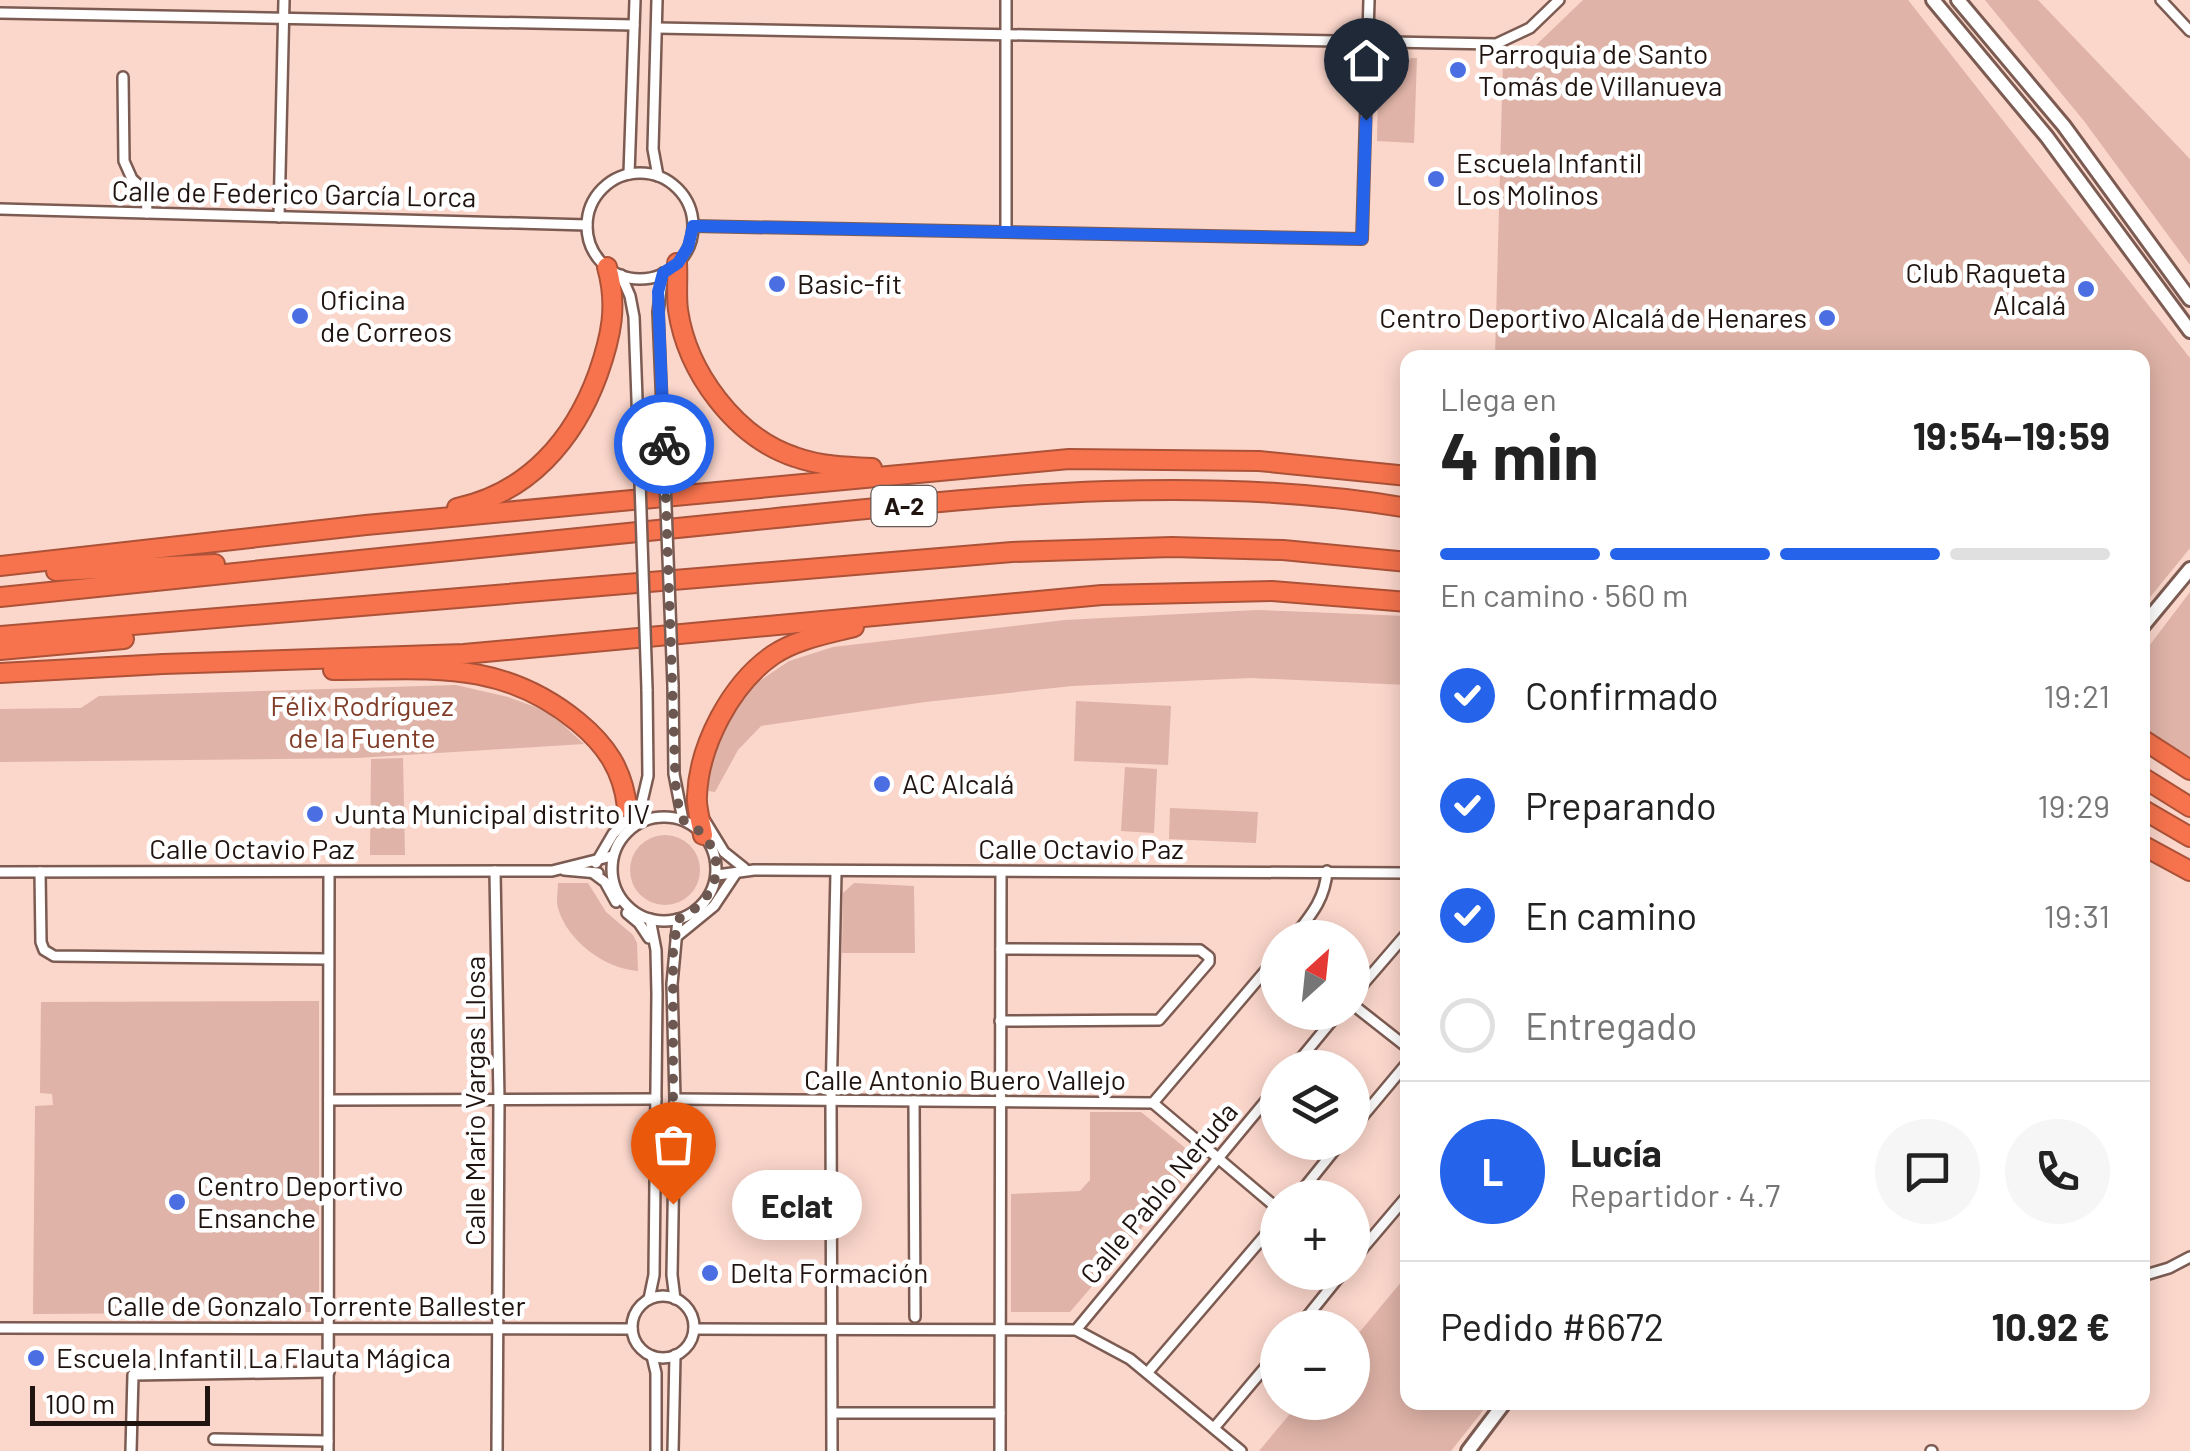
<!DOCTYPE html>
<html lang="es">
<head>
<meta charset="utf-8">
<style>
	:root { --surface:#fff; --page:#f6f6f6; --text:#222; --muted:#767676; --line:#e0e0e0; --accent:#2563eb }
	body { margin:0; font-family:Barlow,sans-serif; background:var(--page); color:var(--text); height:100vh; display:flex; flex-direction:column; font-size:38px; white-space:nowrap }
	* { box-sizing:border-box; margin:0 }
	p { font-size:32px; color:var(--muted) }
	.icon { flex:none; width:55px; height:55px; fill:none; stroke:currentColor; stroke-width:2; stroke-linecap:round; stroke-linejoin:round }
	.map { position:relative; flex:1; overflow:hidden }
	.drawer { position:absolute; left:1400px; top:350px; width:750px; height:1060px; display:flex; flex-direction:column; background:var(--surface); border-radius:20px; box-shadow:0 5px 25px #0003 }
	.drawer>* { flex:none }
	.needle { width:65px; rotate:27deg }
	.controls { position:absolute; left:1260px; top:920px; display:grid; gap:20px }
	.controls a { display:grid; place-items:center; width:110px; height:110px; border-radius:50%; background:var(--surface); box-shadow:0 5px 25px #0003; font-size:50px }
	.scale { position:absolute; left:30px; bottom:25px; width:180px; box-sizing:border-box; padding-left:10px; border:5px solid #201410; border-top:0; font-size:28px; line-height:35px; white-space:nowrap; color:#201410; -webkit-text-stroke:8px #fff; paint-order:stroke }
	.pin { position:absolute; display:grid; place-items:center; width:85px; height:85px; color:#fff; margin:-102px -42px; border-radius:50% 50% 50% 0; rotate:-45deg; box-shadow:0 0 10px #0007 }
	.pin .icon { rotate:45deg }
	.courier { position:absolute; display:grid; place-items:center; width:100px; height:100px; margin:-50px; border:8px solid #2563eb; border-radius:50%; background:#fff; color:#222; box-shadow:0 2px 12px #0007 }
	.bubble { position:absolute; height:70px; border-radius:35px; background:var(--surface); box-shadow:0 5px 25px #0003; font-size:32px; font-weight:700; line-height:70px; text-align:center }
	.head em { font-style:normal; font-weight:700 }
	.head div { display:flex; flex-direction:column-reverse }
	.head { display:flex; align-items:center; justify-content:space-between; height:170px; padding:0 40px }
	h1 { font-size:65px; font-weight:700; line-height:75px }
	.bar { display:grid; grid-template-columns:repeat(4,1fr); gap:15px 10px; align-content:center; height:120px; padding:0 40px }
	.bar i { height:12px; border-radius:8px; background:var(--line) }
	.bar .selected { background:var(--accent) }
	.bar p { grid-column:span 4 }
	.line { display:flex; align-items:center; gap:25px; padding:0 40px; border-top:2px solid var(--line) }
	.line div { flex:1 }
	.round { display:grid; place-items:center; flex:none; width:105px; height:105px; border-radius:52px; background:var(--page) }
	ol { padding:0 40px; list-style:none }
	li { display:flex; align-items:center; gap:30px; height:110px }
	li p { margin-inline-start:auto }
	li .icon { padding:10px; border-radius:50%; background:var(--accent); color:#fff; stroke-width:4 }
	li:last-child { color:var(--muted) }
	li i { width:55px; height:55px; border:5px solid var(--line); border-radius:50% }
	.map>svg:first-child { display:block }
	.green { fill:#dfb3a7 }
	.lines { fill:none; stroke-linecap:round; stroke-linejoin:round }
	.street-casing { stroke:#7c5c52; stroke-width:14 }
	.secondary-casing { stroke:#7c5c52; stroke-width:18 }
	.highway-casing { stroke:#ab5238; stroke-width:22 }
	.street { stroke:#fff; stroke-width:9 }
	.secondary { stroke:#fff; stroke-width:12 }
	.highway { stroke:#f6734d; stroke-width:18 }
	.street-bridge-casing { stroke:#7c5c52; stroke-width:14; stroke-linecap:butt }
	.street-bridge { stroke:#fff; stroke-width:9 }
	.done { stroke:#6d5851; stroke-width:10; stroke-dasharray:0 18 }
	.route { stroke:#2563eb; stroke-width:12 }
	.poi-dot { fill:#4b6fe3; stroke:#fff; stroke-width:4 }
	.labels { text-anchor:middle; stroke-width:9; stroke-linejoin:round; paint-order:stroke }
	.shield { fill:#fff; stroke:#635a58; stroke-width:2.5 }
	.shield-label { font-size:25px; font-weight:bold; fill:#201410 }
	.poi-label { font-size:28px; fill:#201410; stroke:#fff; text-anchor:start }
	.street-label { font-size:28px; fill:#201410; stroke:#fff }
	.park-label { font-size:28px; fill:#823d29; stroke:#fff }
</style>
</head>
<body>
<div class="map">
<svg width="2190" height="1451" viewBox="0 0 2190 1451">
	<rect width="100%" height="100%" fill="#fbd6cb"/>
	<g class="green">
		<path d="M1583,0h325l282,358v190l-47,58 -1,-248 -647,-1 8,-297 30,-12z"/>
		<path d="M1985,0h53l152,159v106l-106,-144z"/>
		<path d="M1411,58h6l-3,85 -37,-2 1,-50z"/>
		<path d="M2190,592v167l-47,-31v-74z"/>
		<path d="M1257,610l150,6v69l-156,-7 -179,8 -147,16 -164,24 -23,24 -23,42 -12,-2 18,-58 31,-46 37,-25 44,-14 232,-27z"/>
		<path d="M456,685l52,12 41,15 35,32 -227,14 -357,4v-53l81,-1 18,-12z"/>
		<path d="M1076,701l95,5 -3,59 -94,-4z"/>
		<path d="M403,758l2,97h-35l1,-96z"/>
		<path d="M1125,767l32,2 -3,64 -33,-2z"/>
		<path d="M1170,808l88,4 -2,31 -87,-4z"/>
		<circle cx="665" cy="870" r="35"/>
		<path d="M558,883h30l18,29 27,23 4,8 1,28c-32,-2 -71,-30 -80,-63 -2,-7 0,-17 0,-25z"/>
		<path d="M854,883l60,3 1,67h-73l1,-60z"/>
		<path d="M319,1001v298l-6,13 -280,2 2,-208 18,-1 -1,-11 -12,-1 1,-91z"/>
		<path d="M1090,1112h51l59,48 -130,152h-59v-118l69,-3 10,-11z"/>
		<path d="M1407,1275l1,127 81,1 -38,48h-192l40,-48 53,-1 1,-62z"/>
	</g>
	<g class="lines">
		<g class="street-casing">
			<g id="street">
				<path d="M657,0l-4,149 5,27"/>
				<path d="M1006,0v232"/>
				<path d="M2161,0l29,31"/>
				<path d="M0,13l634,12"/>
				<path d="M657,28l839,16 34,-16 29,-28"/>
				<path d="M123,77l1,84 8,18 14,13 1,21"/>
				<circle cx="640" cy="226" r="53"/>
				<path d="M629,174l6,-174"/>
				<path d="M0,209l587,16"/>
				<path d="M279,217l5,-217"/>
				<path d="M693,226l669,13 7,-239"/>
				<path d="M663,273l-5,39 7,169"/>
				<path d="M621,275l9,21 4,21 6,165"/>
				<path d="M673,685l1,89 9,46"/>
				<circle cx="664" cy="869" r="52"/>
				<path d="M705,821l19,31 20,16"/>
				<path d="M637,823l11,-47 -1,-87"/>
				<path d="M596,863l17,-29 13,-13"/>
				<path d="M564,870l34,3"/>
				<path d="M495,871l4,229 -2,351"/>
				<path d="M0,872l552,-1 60,-15"/>
				<path d="M40,872l1,70 3,8 10,6 273,3"/>
				<path d="M593,873l12,9 11,20"/>
				<path d="M717,875l37,-5 654,3"/>
				<path d="M627,913l12,10 10,15"/>
				<path d="M676,937l38,-31 22,-33"/>
				<path d="M1293,938c17,-22 32,-38 34,-67"/>
				<path d="M1352,997l56,-65"/>
				<path d="M1352,1004l56,44"/>
				<path d="M1000,1021l159,-1 50,-58v-5l-9,-7 -199,-1"/>
				<path d="M1293,1068l46,-56"/>
				<path d="M675,1099l478,4 125,106"/>
				<path d="M329,1100l327,-1"/>
				<path d="M914,1101l1,216"/>
				<path d="M1153,1103l125,-147"/>
				<path d="M1352,1129l56,-67"/>
				<path d="M1296,1198l45,-56"/>
				<path d="M1352,1261l56,-66"/>
				<path d="M2142,1276l27,-8 21,-11"/>
				<circle cx="663" cy="1327" r="31"/>
				<path d="M649,1299l5,-24 3,-281 -1,-44 -6,-31"/>
				<path d="M675,1299l-3,-24 3,-176 -3,-115 6,-65"/>
				<path d="M0,1328l632,1"/>
				<path d="M1298,1328l45,-56"/>
				<path d="M694,1329l382,1 54,29 111,92"/>
				<path d="M1076,1330l202,-244"/>
				<path d="M652,1356l4,17v78"/>
				<path d="M1148,1372l130,-152"/>
				<path d="M833,1413h167"/>
				<path d="M1214,1428l64,-76"/>
				<path d="M214,1439l114,2"/>
				<path d="M131,1451l2,-76 196,-3"/>
				<path d="M328,1451l1,-579"/>
				<path d="M673,1451l2,-96"/>
				<path d="M832,1451l-1,-349 5,-229"/>
				<path d="M1000,1451l1,-579"/>
				<path d="M1931,1451h1"/>
			</g>
		</g>
		<g class="secondary-casing">
			<g id="secondary">
				<path d="M1933,0l114,137 143,194"/>
				<path d="M1958,0l106,126 126,173"/>
				<path d="M2142,627l48,-58"/>
				<path d="M1468,1451l37,-49"/>
			</g>
		</g>
		<g class="highway-casing">
			<g id="highway">
				<path d="M677,263c1,15 -1,32 1,47 9,62 57,127 117,147 25,9 51,10 77,11"/>
				<path d="M457,508c71,-15 117,-68 141,-134 13,-37 20,-68 9,-107"/>
				<path d="M0,566l366,-41 703,-66 190,2 149,15"/>
				<path d="M56,571l159,-7"/>
				<path d="M0,597c246,-26 491,-50 737,-75 223,-22 448,-52 671,-14"/>
				<path d="M0,636l1012,-84 160,-5 111,3 125,12"/>
				<path d="M0,650l124,-11"/>
				<path d="M333,670c95,0 167,-12 245,52 28,23 45,48 49,85"/>
				<path d="M0,673l163,-9 301,-10 638,-59 170,-4 136,11"/>
				<path d="M2142,739l48,31"/>
				<path d="M2142,777l48,30"/>
				<path d="M2142,809l48,28"/>
				<path d="M703,835c-2,-13 -7,-27 -6,-39 2,-51 34,-112 76,-141 24,-16 54,-21 81,-28"/>
				<path d="M2142,845l48,26"/>
			</g>
		</g>
		<use href="#street" class="street"/>
		<use href="#secondary" class="secondary"/>
		<use href="#highway" class="highway"/>
		<g class="street-bridge-casing">
			<g id="street-bridge">
				<path d="M665,481l8,204"/>
				<path d="M640,482l7,207"/>
			</g>
		</g>
		<use href="#street-bridge" class="street-bridge"/>
	</g>
	<g class="lines">
		<path class="done" d="M664,444l12,352 7,24c48,25 42,77 -5,99l-5,31v254"/>
		<path class="route" d="M664,444l-6,-152 5,-19 15,-10 10,-16 5,-21 669,13 4,-119"/>
	</g>
	<g class="poi-dot">
		<circle cx="1458" cy="70" r="10"/>
		<circle cx="1436" cy="179" r="10"/>
		<circle cx="777" cy="284" r="10"/>
		<circle cx="2086" cy="289" r="10"/>
		<circle cx="300" cy="316" r="10"/>
		<circle cx="1827" cy="318" r="10"/>
		<circle cx="882" cy="784" r="10"/>
		<circle cx="315" cy="814" r="10"/>
		<circle cx="177" cy="1202" r="10"/>
		<circle cx="710" cy="1273" r="10"/>
		<circle cx="36" cy="1358" r="10"/>
	</g>
	<g class="labels">
		<rect class="shield" x="871.5" y="486" width="65" height="40" rx="8"/>
		<g class="shield-label">
			<text x="904" y="515">A-2</text>
		</g>
		<g class="poi-label">
			<text x="1478" y="64">Parroquia de Santo<tspan x="1478" dy="32">Tomás de Villanueva</tspan></text>
			<text x="1456" y="173">Escuela Infantil<tspan x="1456" dy="32">Los Molinos</tspan></text>
			<text x="2066" y="283" text-anchor="end">Club Raqueta<tspan x="2066" dy="32">Alcalá</tspan></text>
			<text x="797" y="294">Basic-fit</text>
			<text x="320" y="310">Oficina<tspan x="320" dy="32">de Correos</tspan></text>
			<text x="1807" y="328" text-anchor="end">Centro Deportivo Alcalá de Henares</text>
			<text x="902" y="794">AC Alcalá</text>
			<text x="335" y="824">Junta Municipal distrito IV</text>
			<text x="197" y="1196">Centro Deportivo<tspan x="197" dy="32">Ensanche</tspan></text>
			<text x="730" y="1283">Delta Formación</text>
			<text x="56" y="1368">Escuela Infantil La Flauta Mágica</text>
		</g>
		<g class="street-label">
			<text transform="translate(294 194) rotate(1)" y="10">Calle de Federico García Lorca</text>
			<text x="252" y="859">Calle Octavio Paz</text>
			<text x="1081" y="859">Calle Octavio Paz</text>
			<text x="965" y="1090">Calle Antonio Buero Vallejo</text>
			<text transform="translate(475 1101) rotate(-90)" y="10">Calle Mario Vargas Llosa</text>
			<text transform="translate(1159 1193) rotate(-50)" y="10">Calle Pablo Neruda</text>
			<text x="316" y="1316">Calle de Gonzalo Torrente Ballester</text>
		</g>
		<g class="park-label">
			<text x="362" y="716">Félix Rodríguez<tspan x="362" dy="32">de la Fuente</tspan></text>
		</g>
	</g>
</svg>
<div class="controls">
<a><svg class="needle" viewBox="-14 -14 28 28"><path d="M0-13l5 13h-10z" fill="#e53935"/><path d="M0 13l5-13h-10z" fill="#767676"/></svg></a>
<a><svg class="icon" aria-label="layers" viewBox="0 0 24 24"><path d="M12 4l9 5-9 5-9-5zM3 14l9 5 9-5"/></svg></a>
<a>+</a>
<a>−</a>
</div>
<div class="scale">100 m</div>
<div class="pin" style="left:673px;top:1204px;background:#ea580c"><svg class="icon" aria-label="bag" viewBox="0 0 24 24"><path d="M5 8h14l-1 12H6zM9 8a3 3 0 0 1 6 0"/></svg></div>
<div class="pin" style="left:1366px;top:120px;background:#1f2937"><svg class="icon" aria-label="home" viewBox="0 0 24 24"><path d="M3 11l9-7 9 7M6 9v11h12V9"/></svg></div>
<div class="courier" style="left:664px;top:444px"><svg class="icon" aria-label="bike" viewBox="0 0 24 24"><circle cx="6" cy="16" r="4"/><circle cx="18" cy="16" r="4"/><path d="M6 16l4-8h5l3 8M10 8l3 8H6M13 5h3"/></svg></div>
<div class="bubble" style="left:732px;top:1170px;width:130px">Eclat</div>
<section class="drawer">
<div class="head"><div><h1>4 min</h1><p>Llega en</p></div><em>19:54–19:59</em></div>
<div class="bar"><i class="selected"></i><i class="selected"></i><i class="selected"></i><i></i><p>En camino · 560 m</p></div>
<ol>
<li><svg class="icon" aria-label="check" viewBox="0 0 24 24"><path d="M5 12l5 5 9-10"/></svg>Confirmado<p>19:21</p></li>
<li><svg class="icon" aria-label="check" viewBox="0 0 24 24"><path d="M5 12l5 5 9-10"/></svg>Preparando<p>19:29</p></li>
<li><svg class="icon" aria-label="check" viewBox="0 0 24 24"><path d="M5 12l5 5 9-10"/></svg>En camino<p>19:31</p></li>
<li><i></i>Entregado</li>
</ol>
<div class="line" style="height:180px"><b class="round" style="background:var(--accent);color:#fff">L</b><div><b>Lucía</b><p>Repartidor · 4.7</p></div><a class="round"><svg class="icon" aria-label="chat" viewBox="0 0 24 24"><path d="M4 5h16v11H9l-5 4z"/></svg></a><a class="round"><svg class="icon" aria-label="phone" viewBox="0 0 24 24"><path d="M5 4h4l2 5-3 2q2 4 5 5l2-3 5 2v4C11 20 4 13 5 4z"/></svg></a></div>
<div class="line" style="height:130px"><div>Pedido #6672</div><b>10.92 €</b></div>
</section>
</div>
</body>
</html>
